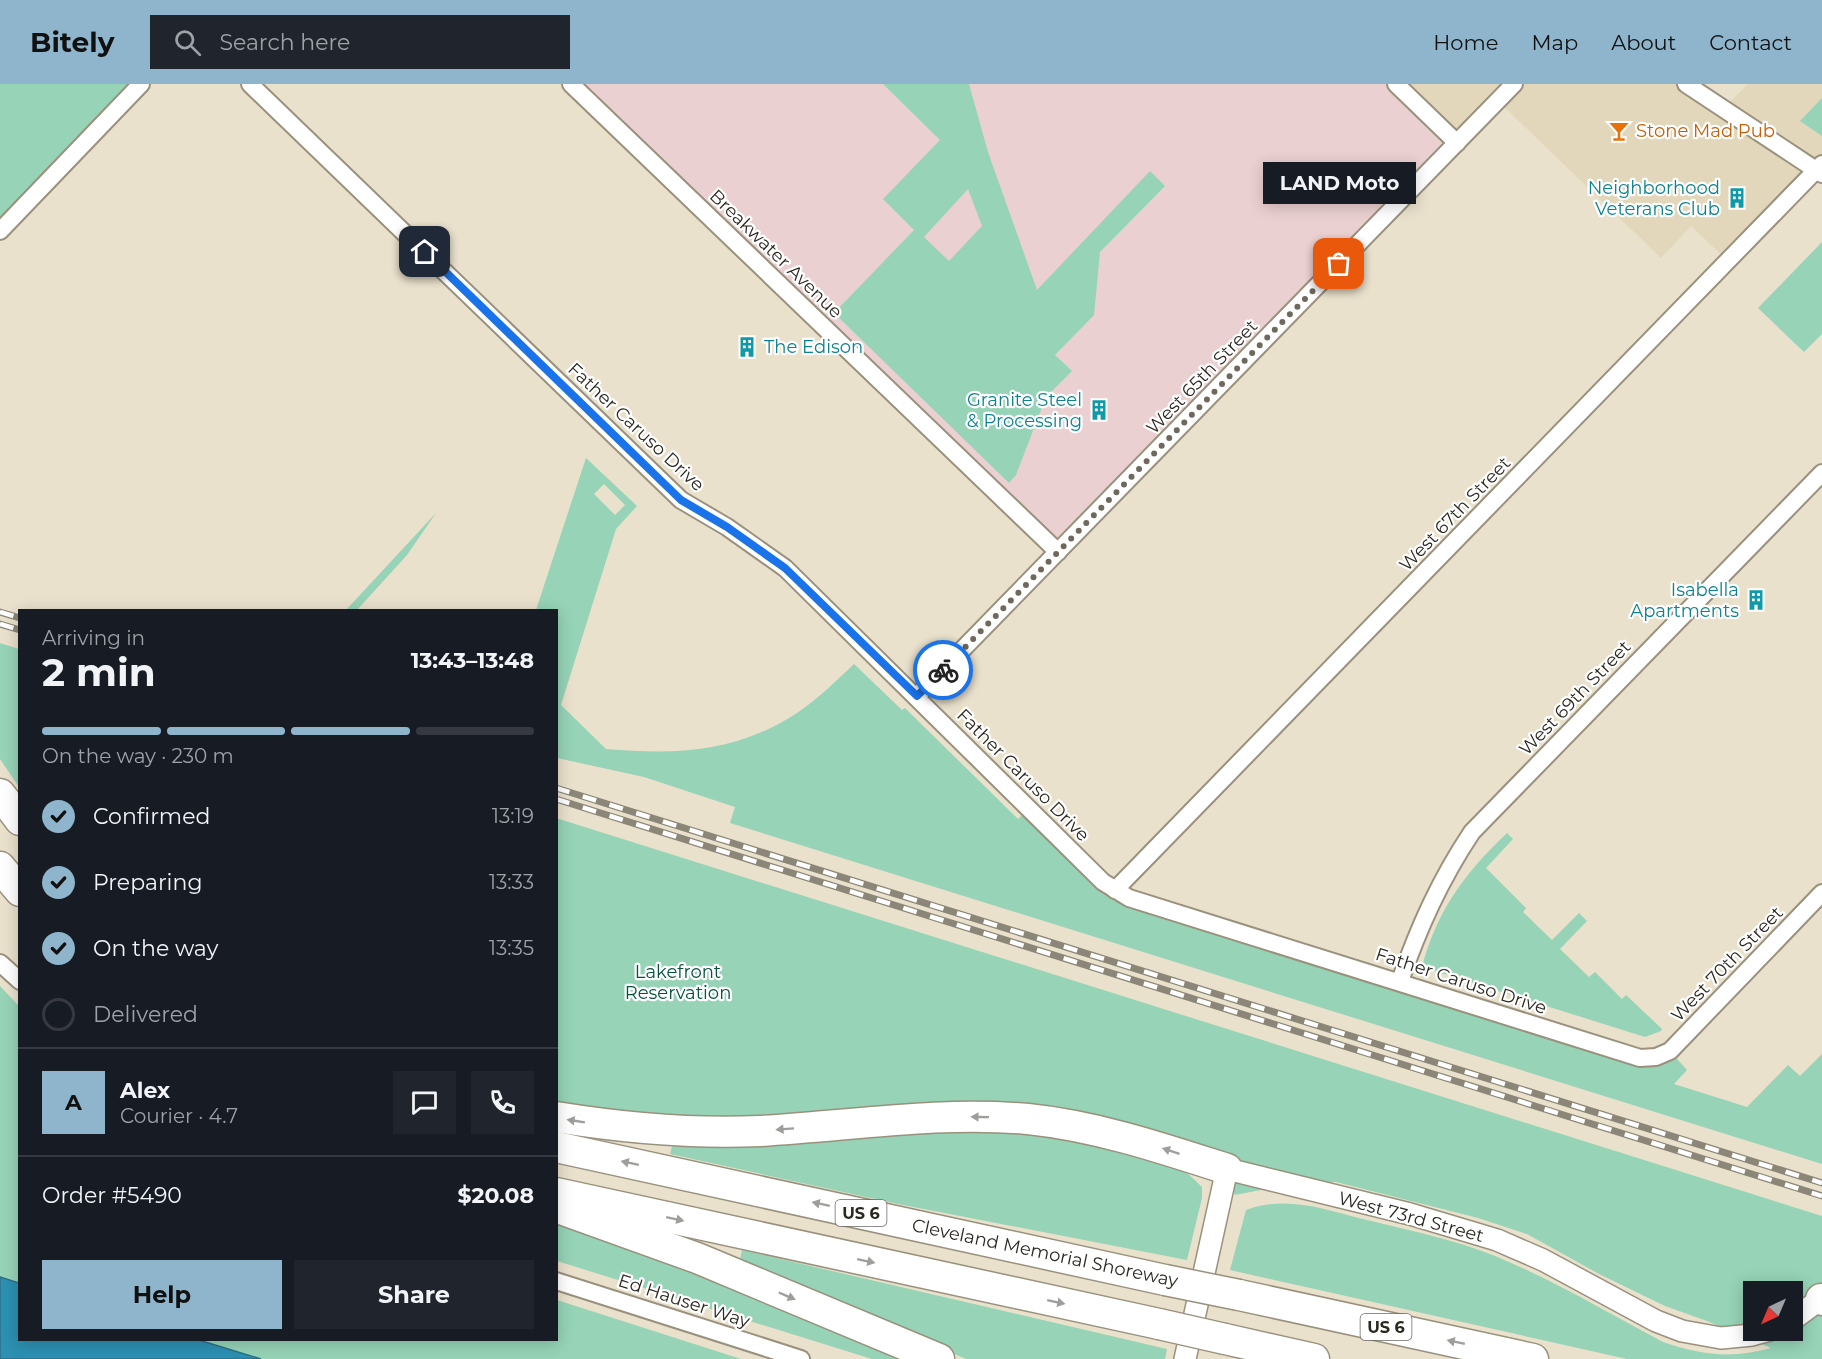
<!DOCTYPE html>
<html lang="en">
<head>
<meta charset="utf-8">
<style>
	:root { --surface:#171b24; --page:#20242c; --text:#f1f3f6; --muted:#9ea1a6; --line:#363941; --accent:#8fb5cd }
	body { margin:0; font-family:Montserrat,sans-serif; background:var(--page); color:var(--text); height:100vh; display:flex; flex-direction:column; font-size:22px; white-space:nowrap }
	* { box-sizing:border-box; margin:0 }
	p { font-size:20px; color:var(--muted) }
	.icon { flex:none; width:33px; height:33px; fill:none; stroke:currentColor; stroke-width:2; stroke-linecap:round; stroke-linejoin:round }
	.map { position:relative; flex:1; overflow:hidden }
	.side { position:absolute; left:18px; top:525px; width:540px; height:732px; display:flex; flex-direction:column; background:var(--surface); border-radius:0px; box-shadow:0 3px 15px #0003 }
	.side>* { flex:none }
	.needle { width:39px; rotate:224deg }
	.controls { position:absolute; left:1743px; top:1197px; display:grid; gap:12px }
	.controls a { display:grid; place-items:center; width:60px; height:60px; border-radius:0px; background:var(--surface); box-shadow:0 3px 15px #0003; font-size:30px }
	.pin { position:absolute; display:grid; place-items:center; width:51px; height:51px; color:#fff; margin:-26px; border-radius:12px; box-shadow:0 3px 9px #0006 }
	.courier { position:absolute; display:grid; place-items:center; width:60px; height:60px; margin:-30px; border:4px solid #1a73e8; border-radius:50%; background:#fff; color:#222; box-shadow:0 2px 8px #0007 }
	.bubble { position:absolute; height:42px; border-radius:0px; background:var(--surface); box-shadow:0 3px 15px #0003; font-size:20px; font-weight:700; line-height:42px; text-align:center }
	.head em { font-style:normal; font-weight:700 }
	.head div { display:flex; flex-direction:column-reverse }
	.head { display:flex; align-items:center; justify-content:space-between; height:102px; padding:0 24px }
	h1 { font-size:39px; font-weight:700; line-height:45px }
	.bar { display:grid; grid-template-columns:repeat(4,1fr); gap:9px 6px; align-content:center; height:72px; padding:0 24px }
	.bar i { height:8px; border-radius:4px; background:var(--line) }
	.bar .active { background:var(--accent) }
	.bar p { grid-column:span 4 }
	.line { display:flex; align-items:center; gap:15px; padding:0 24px; border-top:2px solid var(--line) }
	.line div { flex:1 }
	.round { display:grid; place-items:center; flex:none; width:63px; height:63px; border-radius:0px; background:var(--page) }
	ol { padding:0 24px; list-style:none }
	li { display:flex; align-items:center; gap:18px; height:66px }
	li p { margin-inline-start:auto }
	li .icon { padding:6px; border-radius:50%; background:var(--accent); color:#111; stroke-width:4 }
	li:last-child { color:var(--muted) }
	li i { width:33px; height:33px; border:3px solid var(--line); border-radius:50% }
	.primary-button { display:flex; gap:12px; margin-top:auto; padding:12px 24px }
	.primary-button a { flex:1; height:69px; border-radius:0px; background:var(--accent); color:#111; font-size:24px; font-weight:700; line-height:69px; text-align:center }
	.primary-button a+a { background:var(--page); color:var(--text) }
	header { display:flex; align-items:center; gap:36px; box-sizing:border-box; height:84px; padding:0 30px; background:var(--accent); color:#111 }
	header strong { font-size:28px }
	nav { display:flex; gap:33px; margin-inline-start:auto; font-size:21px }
	.search { width:420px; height:54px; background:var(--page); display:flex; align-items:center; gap:15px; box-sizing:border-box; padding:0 21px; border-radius:0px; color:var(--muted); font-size:22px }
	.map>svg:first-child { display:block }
	.built { fill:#e2d7ba }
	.industrial { fill:#ebd0d1 }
	.green { fill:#96d3b7; fill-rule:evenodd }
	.water { fill:#2c90b2; stroke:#2c7186; stroke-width:1.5 }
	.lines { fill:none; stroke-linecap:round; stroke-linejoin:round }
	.minor-casing { stroke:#99917d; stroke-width:20 }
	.tertiary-casing { stroke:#99917d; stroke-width:24 }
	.motorway-casing { stroke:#99917d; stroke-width:33 }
	.minor { stroke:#fff; stroke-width:16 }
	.tertiary { stroke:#fff; stroke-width:21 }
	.motorway { stroke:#fff; stroke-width:30 }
	.rail-casing { stroke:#8b8677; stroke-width:7 }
	.rail { stroke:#fff; stroke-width:4.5; stroke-dasharray:14; stroke-linecap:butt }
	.motorway-bridge-casing { stroke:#99917d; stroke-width:33; stroke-linecap:butt }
	.motorway-bridge { stroke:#fff; stroke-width:30 }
	.oneway { fill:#a09e9b }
	.done { stroke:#6e695c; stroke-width:6; stroke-dasharray:0 10.8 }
	.route { stroke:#1a73e8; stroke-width:8 }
	.labels { text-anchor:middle; stroke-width:4.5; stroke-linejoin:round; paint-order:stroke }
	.shield { fill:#fff; stroke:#6b6863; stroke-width:1.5 }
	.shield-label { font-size:16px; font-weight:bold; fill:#2b2820 }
	.food-label { font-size:18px; fill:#c56008; stroke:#fff; text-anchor:start }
	.culture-label { font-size:18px; fill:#0d838f; stroke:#fff; text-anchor:end }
	.street-label { font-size:18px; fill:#2b2820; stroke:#fff }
	.park-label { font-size:18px; fill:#07523a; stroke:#fff }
</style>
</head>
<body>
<header>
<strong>Bitely</strong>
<div class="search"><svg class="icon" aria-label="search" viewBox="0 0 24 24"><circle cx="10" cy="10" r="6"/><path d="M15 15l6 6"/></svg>Search here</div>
<nav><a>Home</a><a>Map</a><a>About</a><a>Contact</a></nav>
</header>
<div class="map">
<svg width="1822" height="1275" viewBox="0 0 1822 1275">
	<rect width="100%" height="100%" fill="#e9e1cc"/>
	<path class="built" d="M1396,0h290l37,25 25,-25h74v80l-94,97 -37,-35 -30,32 -163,-157 -41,42z"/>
	<path class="industrial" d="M571,0h825l61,59 -399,409z"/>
	<g class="green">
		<path d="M0,0h141l-141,147z"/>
		<path d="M883,0h86l19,68 49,138 113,-119 15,15 -65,66 -6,63 -39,40 17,16 -26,26 -30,78 -7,8 -175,-170 80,-83 -31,-31 57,-59zM968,105l14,37 -33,35 -25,-24z"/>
		<path d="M1822,14v38l-22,-15z"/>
		<path d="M1822,158v92l-18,18 -46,-44z"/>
		<path d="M586,374l51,48 -21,23 -55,176 45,44c70,6 130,4 191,-36 21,-14 39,-32 57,-49l48,46 3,-2 113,111 11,-11 74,74 537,176 30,-7 17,19 -13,14 73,23 41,-42 12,11 22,-22v110l-1092,-341 5,-16 -91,-30 -87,-19 -1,-148h-20zM604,400l21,21 -10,10 -21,-21z"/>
		<path d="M436,429l-29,42 -50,55h-11z"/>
		<path d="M0,559l19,6v138l-19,-28z"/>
		<path d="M556,734l1266,398v143h-195l-397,-89 16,-60c40,-15 78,-1 117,9 44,11 90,20 132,37 58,24 112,56 168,86 37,13 70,17 108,6l-64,-27 -42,-15 -66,-32 -72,-40 -49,-16 -142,-36 -50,3 -51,10 -16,-35 -101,-36 -415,-3 -146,-15zM1754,1208h38v38h-38z"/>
		<path d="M1507,749l6,6 -27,29 40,40 -3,4 29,28 27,-27 8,8 -27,28 29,28 6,-5 27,27 4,-4 36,34 -1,2 -16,6 -223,-70c15,-57 43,-94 85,-134z"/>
		<path d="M0,902l19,20 1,334h536l1,-40 184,59h-741z"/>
		<path d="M968,1045l66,2 125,28 26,12 17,16v11l-15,62 -289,-56 -228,-50 4,-15z"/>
		<path d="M556,1140l90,26 266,109h-40l-315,-98z"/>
		<path d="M742,1166l425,99 -2,10h-199l-227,-95z"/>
	</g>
	<path class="water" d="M0,1193l19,6 1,57h179l62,19h-261z"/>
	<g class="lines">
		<g class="minor-casing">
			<g id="minor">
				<path d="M250,0l431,416 46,27 58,41 318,314 26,16 511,160 16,-1 14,-6 152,-158"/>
				<path d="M571,0l487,468"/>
				<path d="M1396,0l61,59"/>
				<path d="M1686,0l136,90"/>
				<path d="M0,147l141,-147"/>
				<path d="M917,612l597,-612"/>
				<path d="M1115,806l707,-726"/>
				<path d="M0,879l20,18"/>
				<path d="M1400,897c19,-54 40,-101 72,-149l350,-359"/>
				<path d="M556,1197l245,78"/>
			</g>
		</g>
		<g class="tertiary-casing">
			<g id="tertiary">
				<path d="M1792,1236l30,-22"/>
				<path d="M1185,1275l42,-190 183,45 87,26 46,20 113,61 26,10 39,7 31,-3 18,-5"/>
			</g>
		</g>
		<g class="motorway-casing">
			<g id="motorway">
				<path d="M0,710l20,26"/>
				<path d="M0,783l20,24"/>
				<path d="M556,1033c68,11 136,17 204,14 89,-5 179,-20 268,-12 68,7 134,29 199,50"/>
				<path d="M556,1063l609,133"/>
				<path d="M556,1109l603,131"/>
				<path d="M566,1127l131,47 242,101"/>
				<path d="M1239,1211l294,64"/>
				<path d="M1821,1215l1,1"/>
				<path d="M1225,1255l89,20"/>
			</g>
		</g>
		<use href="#minor" class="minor"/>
		<use href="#tertiary" class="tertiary"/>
		<use href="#motorway" class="motorway"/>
		<g class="rail-casing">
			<g id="rail">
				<path d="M0,528l20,6"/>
				<path d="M0,540l20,6"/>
				<path d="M556,704l1266,395"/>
				<path d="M556,715l1266,397"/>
			</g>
		</g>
		<use href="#rail" class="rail"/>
		<g class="motorway-bridge-casing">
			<g id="motorway-bridge">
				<path d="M1165,1196l74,15"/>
				<path d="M1159,1240l66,15"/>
			</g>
		</g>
		<use href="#motorway-bridge" class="motorway-bridge"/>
	</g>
	<defs><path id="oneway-solid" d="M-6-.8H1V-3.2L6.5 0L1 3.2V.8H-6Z" transform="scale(1.5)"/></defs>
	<g class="oneway">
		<use href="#oneway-solid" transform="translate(980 1033) rotate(-179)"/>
		<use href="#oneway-solid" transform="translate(576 1037) rotate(-171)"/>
		<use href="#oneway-solid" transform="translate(785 1045) rotate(176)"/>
		<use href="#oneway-solid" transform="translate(1171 1067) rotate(-162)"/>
		<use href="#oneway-solid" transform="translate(630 1079) rotate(-168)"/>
		<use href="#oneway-solid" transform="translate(821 1120) rotate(-168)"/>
		<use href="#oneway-solid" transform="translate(675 1135) rotate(12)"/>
		<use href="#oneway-solid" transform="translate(866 1177) rotate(12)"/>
		<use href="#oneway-solid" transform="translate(787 1212) rotate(23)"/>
		<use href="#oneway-solid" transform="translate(1056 1218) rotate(12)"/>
		<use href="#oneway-solid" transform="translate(1456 1258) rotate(-168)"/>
	</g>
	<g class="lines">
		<path class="done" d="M943,586l396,-406"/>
		<path class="route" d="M425,168l256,248 46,27 58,41 132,128 26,-26"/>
	</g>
	<defs>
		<g id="bar-bare" transform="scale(1.62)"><path d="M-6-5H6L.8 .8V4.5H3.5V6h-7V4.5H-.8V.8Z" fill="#e8710a" stroke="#fff" stroke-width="2.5" paint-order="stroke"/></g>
		<g id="building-bare" transform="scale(1.62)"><path d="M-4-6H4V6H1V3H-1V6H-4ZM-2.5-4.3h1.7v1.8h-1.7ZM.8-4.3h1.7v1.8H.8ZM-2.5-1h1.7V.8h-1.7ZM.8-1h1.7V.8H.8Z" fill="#0f9aa8" stroke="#fff" stroke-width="2.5" paint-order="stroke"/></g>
	</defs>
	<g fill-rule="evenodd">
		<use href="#bar-bare" x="1619" y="47"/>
		<use href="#building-bare" x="1737" y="114"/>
		<use href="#building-bare" x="747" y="263"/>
		<use href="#building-bare" x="1099" y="326"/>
		<use href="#building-bare" x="1756" y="516"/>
	</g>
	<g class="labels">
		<g class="shield">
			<rect x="835.5" y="1116" width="51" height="26" rx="4.5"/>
			<rect x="1360.5" y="1230" width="51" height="26" rx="4.5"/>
		</g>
		<g class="shield-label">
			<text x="861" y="1135">US 6</text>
			<text x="1386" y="1249">US 6</text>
		</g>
		<g class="food-label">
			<text x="1636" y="53">Stone Mad Pub</text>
		</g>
		<g class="culture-label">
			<text x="1720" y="110">Neighborhood<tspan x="1720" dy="21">Veterans Club</tspan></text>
			<text x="764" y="269" text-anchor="start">The Edison</text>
			<text x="1082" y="322">Granite Steel<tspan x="1082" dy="21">&amp; Processing</tspan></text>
			<text x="1739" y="512">Isabella<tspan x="1739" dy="21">Apartments</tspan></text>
		</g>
		<g class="street-label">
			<text transform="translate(776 170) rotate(44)" y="6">Breakwater Avenue</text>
			<text transform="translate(1202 293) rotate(-46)" y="6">West 65th Street</text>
			<text transform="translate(636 343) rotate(43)" y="6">Father Caruso Drive</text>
			<text transform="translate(1455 430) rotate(-46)" y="6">West 67th Street</text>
			<text transform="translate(1575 614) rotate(-46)" y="6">West 69th Street</text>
			<text transform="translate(1023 691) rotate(45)" y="6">Father Caruso Drive</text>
			<text transform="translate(1727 880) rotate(-46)" y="6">West 70th Street</text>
			<text transform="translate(1461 897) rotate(18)" y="6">Father Caruso Drive</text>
			<text transform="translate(1411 1133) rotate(15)" y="6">West 73rd Street</text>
			<text transform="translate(1045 1169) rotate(12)" y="6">Cleveland Memorial Shoreway</text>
			<text transform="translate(684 1217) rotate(18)" y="6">Ed Hauser Way</text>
		</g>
		<g class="park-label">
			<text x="678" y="894">Lakefront<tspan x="678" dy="21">Reservation</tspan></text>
		</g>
	</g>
</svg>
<div class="controls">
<a><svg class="needle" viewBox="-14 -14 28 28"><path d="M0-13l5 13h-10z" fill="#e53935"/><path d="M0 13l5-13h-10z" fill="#9ea1a6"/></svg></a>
</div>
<div class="pin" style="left:1339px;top:180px;background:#ea580c"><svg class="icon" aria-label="bag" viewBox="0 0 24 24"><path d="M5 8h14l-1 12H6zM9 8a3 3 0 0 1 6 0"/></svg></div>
<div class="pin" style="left:425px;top:168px;background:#1f2937"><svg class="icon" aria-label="home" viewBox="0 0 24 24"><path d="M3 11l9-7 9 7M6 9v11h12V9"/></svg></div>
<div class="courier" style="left:943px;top:586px"><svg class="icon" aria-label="bike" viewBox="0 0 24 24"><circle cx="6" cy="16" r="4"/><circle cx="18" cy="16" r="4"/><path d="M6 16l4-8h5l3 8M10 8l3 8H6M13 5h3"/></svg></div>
<div class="bubble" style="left:1263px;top:78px;width:153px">LAND Moto</div>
<section class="side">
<div class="head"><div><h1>2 min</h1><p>Arriving in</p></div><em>13:43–13:48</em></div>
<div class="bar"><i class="active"></i><i class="active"></i><i class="active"></i><i></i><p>On the way · 230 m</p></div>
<ol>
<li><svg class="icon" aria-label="check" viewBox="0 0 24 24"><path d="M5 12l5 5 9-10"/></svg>Confirmed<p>13:19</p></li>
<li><svg class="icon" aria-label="check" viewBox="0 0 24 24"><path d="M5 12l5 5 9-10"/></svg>Preparing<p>13:33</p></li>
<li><svg class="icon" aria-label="check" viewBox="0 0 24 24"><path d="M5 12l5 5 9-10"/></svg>On the way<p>13:35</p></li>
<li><i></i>Delivered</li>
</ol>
<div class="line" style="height:108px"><b class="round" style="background:var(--accent);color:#111">A</b><div><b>Alex</b><p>Courier · 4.7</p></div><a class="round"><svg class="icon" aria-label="chat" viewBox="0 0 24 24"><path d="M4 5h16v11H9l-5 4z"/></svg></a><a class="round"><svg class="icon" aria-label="phone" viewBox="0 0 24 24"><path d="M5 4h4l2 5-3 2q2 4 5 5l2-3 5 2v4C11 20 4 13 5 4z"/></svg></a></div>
<div class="line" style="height:78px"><div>Order #5490</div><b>$20.08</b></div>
<div class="primary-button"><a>Help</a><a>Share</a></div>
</section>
</div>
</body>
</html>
